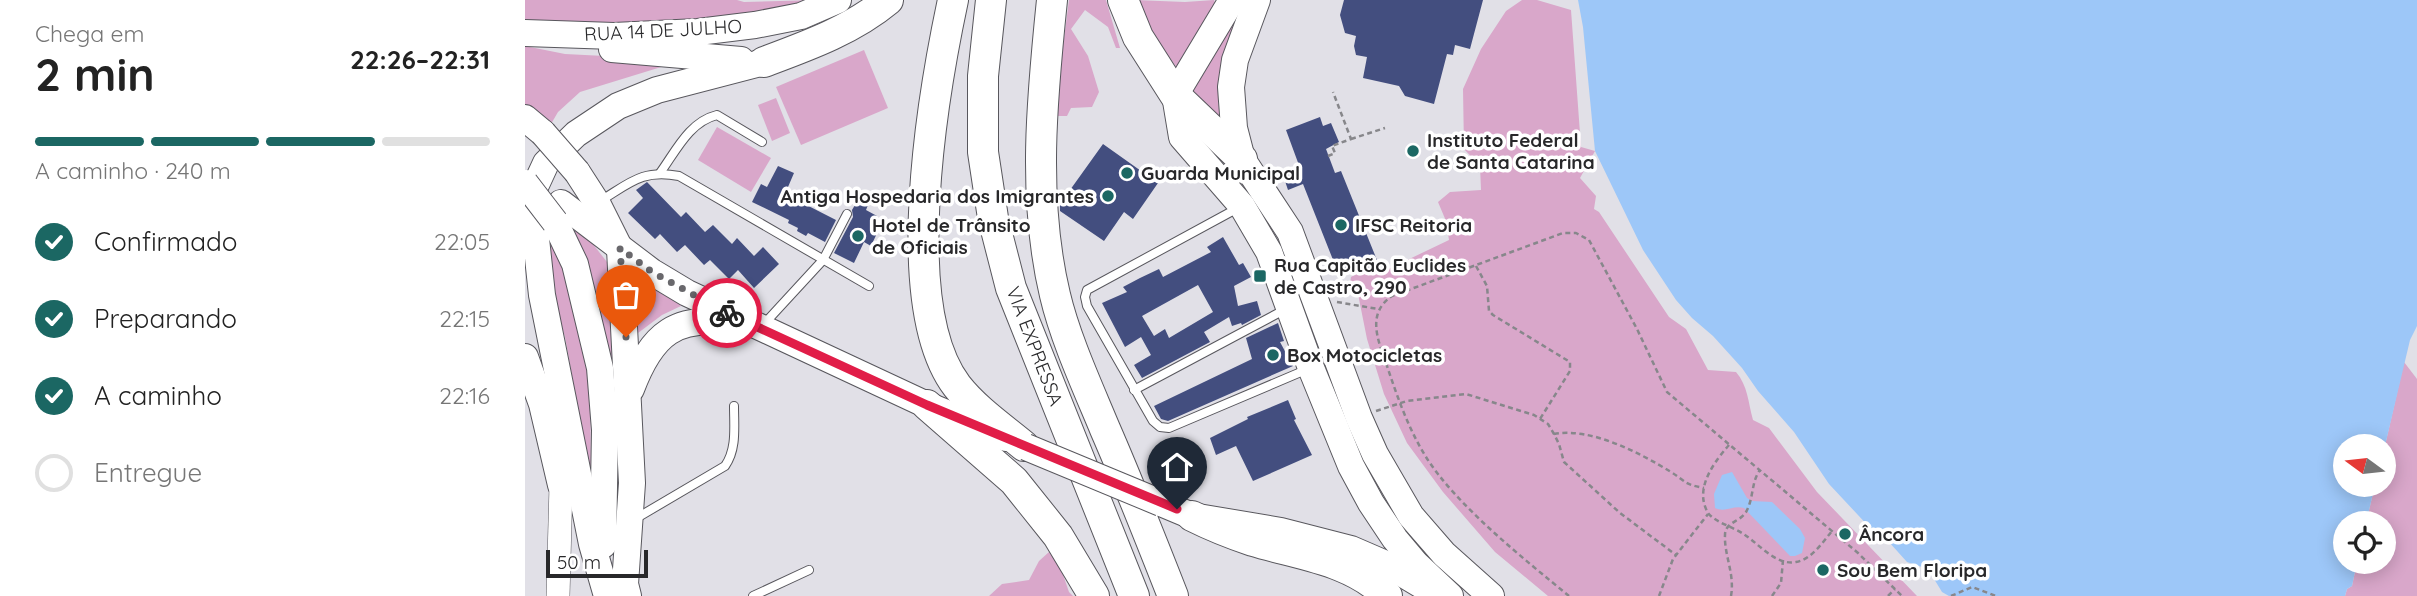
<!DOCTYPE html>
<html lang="pt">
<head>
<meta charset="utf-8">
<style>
	:root { --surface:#fff; --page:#f6f6f6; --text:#222; --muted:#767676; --line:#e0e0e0; --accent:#1b6763 }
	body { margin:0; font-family:Quicksand,sans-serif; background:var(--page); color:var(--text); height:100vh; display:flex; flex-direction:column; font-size:26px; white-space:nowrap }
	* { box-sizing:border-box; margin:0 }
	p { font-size:23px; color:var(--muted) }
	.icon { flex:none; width:38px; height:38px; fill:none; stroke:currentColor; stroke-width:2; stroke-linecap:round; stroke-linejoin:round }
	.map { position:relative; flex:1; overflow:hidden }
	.sheet { display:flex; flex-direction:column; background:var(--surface); width:525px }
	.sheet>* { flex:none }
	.needle { width:46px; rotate:285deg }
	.buttons { position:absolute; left:1808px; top:434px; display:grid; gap:14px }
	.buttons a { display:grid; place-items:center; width:63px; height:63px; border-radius:50%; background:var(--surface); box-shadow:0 4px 18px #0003; font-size:35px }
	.scale { position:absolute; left:21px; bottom:18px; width:102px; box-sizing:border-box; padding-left:7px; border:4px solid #28282a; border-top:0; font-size:19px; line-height:24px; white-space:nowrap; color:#28282a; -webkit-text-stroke:5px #fff; paint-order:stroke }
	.pin { position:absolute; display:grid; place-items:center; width:60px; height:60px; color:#fff; margin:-72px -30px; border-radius:50% 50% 50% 0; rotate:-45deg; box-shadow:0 0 7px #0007 }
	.pin .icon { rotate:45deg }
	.courier { position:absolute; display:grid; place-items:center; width:70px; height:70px; margin:-35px; border:5px solid #e11d48; border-radius:50%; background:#fff; color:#222; box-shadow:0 2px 9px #0007 }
	.summary em { font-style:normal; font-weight:700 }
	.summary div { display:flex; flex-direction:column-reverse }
	.summary { display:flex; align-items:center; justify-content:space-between; height:119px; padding:0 35px }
	h1 { font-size:46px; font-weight:700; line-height:52px }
	.bar { display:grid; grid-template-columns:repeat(4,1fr); gap:10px 7px; align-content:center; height:84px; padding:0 35px }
	.bar i { height:9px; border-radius:5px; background:var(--line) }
	.bar .on { background:var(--accent) }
	.bar p { grid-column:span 4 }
	ol { padding:0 35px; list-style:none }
	li { display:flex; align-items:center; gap:21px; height:77px }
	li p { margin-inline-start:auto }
	li .icon { padding:7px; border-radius:50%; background:var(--accent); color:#fff; stroke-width:4 }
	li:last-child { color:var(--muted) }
	li i { width:38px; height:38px; border:4px solid var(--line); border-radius:50% }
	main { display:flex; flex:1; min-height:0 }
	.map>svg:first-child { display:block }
	.green { fill:#d9a7ca }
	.water { fill:#9dc7f8 }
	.building { fill:#434e7f; fill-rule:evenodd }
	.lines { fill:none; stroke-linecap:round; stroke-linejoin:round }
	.lane-casing { stroke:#58575d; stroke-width:10 }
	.secondary-casing { stroke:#58575d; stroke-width:24 }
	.primary-casing { stroke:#58575d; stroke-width:28 }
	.highway-casing { stroke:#58575d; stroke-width:32 }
	.path { stroke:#87878b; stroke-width:2.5; stroke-dasharray:5 3.5; stroke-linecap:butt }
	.lane { stroke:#fff; stroke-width:8 }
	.secondary { stroke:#fff; stroke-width:23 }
	.primary { stroke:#fff; stroke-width:26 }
	.highway { stroke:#fff; stroke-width:30 }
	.primary-bridge-casing { stroke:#58575d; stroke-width:28; stroke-linecap:butt }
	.primary-bridge { stroke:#fff; stroke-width:26 }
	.done { stroke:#69686c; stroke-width:7; stroke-dasharray:0 12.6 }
	.route { stroke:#e11d48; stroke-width:9 }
	.poi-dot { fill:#1b6763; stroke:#fff; stroke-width:2.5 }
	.labels { text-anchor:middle; stroke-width:7; stroke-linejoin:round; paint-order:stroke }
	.street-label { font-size:19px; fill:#28282a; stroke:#fff }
	.poi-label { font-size:19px; font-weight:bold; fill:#28282a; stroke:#fff; text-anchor:start }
</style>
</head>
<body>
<main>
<section class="sheet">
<div class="summary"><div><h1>2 min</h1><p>Chega em</p></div><em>22:26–22:31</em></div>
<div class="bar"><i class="on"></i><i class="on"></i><i class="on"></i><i></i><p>A caminho · 240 m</p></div>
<ol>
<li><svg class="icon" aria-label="check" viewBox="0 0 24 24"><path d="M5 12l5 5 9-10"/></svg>Confirmado<p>22:05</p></li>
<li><svg class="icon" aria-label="check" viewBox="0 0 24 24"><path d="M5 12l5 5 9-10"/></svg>Preparando<p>22:15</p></li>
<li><svg class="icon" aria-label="check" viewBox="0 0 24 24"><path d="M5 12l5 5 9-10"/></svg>A caminho<p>22:16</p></li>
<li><i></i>Entregue</li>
</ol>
</section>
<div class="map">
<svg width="1892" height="596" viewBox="0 0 1892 596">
	<rect width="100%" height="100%" fill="#e1e0e7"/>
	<g class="green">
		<path d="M0,0h212l7,2 74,-2 -113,26 -174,-5 -6,-2z"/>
		<path d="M544,0h37l14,48h-4l-8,-21 -23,-17 -14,19 17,27 11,36 -7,15 -21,1 -4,8h-10l2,-39z"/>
		<path d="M610,0l50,2 29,-2 1,3 -38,65 -24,-34z"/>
		<path d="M717,0l-22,80 -2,19 3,30 -31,-35z"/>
		<path d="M997,0h15l34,10 10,137 14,4 -15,27 16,18 -2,13 5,3 70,105 17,12 22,41 28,2c12,14 12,30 17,48l16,8 48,64 100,104h-369l-53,-44 -52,-60 -36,-49 -23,-49 -17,-55 -10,-50 -7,-6 1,-6 7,-4 20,1 71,-34 -3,-19 -8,-19 12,-10 31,-2 -1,-24 -16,-17 -1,-60 18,-40 25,-38z"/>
		<path d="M0,46l40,8 119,6 -104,32 -22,20 -7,12 -26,-19z"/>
		<path d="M339,50l24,58 -87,37 -25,-58z"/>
		<path d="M251,98l14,35 -18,8 -14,-36z"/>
		<path d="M192,127l54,31 -20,34 -53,-32z"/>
		<path d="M19,222l19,40 27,106 1,112 -26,-143 -14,-50z"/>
		<path d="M51,226l5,3 26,33 8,145 -6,30 -39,-208z"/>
		<path d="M108,278l46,25 2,3 -19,9 -24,18z"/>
		<path d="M1879,362l13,17v217h-72l2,-7 5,-3 5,-24h26v-39h-17l9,-38h8l1,-35z"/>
		<path d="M524,552l12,17 8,23 4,4h-84l13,-12 27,-4 10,-19z"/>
	</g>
	<g class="water">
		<path d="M1053,0h839v326l-7,14 -26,110 -1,-4h-38v39h30l-9,38h-21v39h12l-5,24 -5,3 -2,7h-396l-7,-4 -14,-23 -21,-7 -18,-20 -7,-3 -10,-9 -43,-46 -35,-52 -36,-41 -16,-23 -29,-32 -21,-18 -16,-18 -33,-50 -48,-99 -12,-124z"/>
		<path d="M1207,472l15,26 5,3 20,1 28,27 5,9 -3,15 -7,3h-5l-46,-48c-11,-3 -19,5 -29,0l-1,-14 8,-19z"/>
	</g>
	<g class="building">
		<path d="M819,0h139l-13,49 -15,-4 -2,10 -6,-1 -13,50 -29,-8 -6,-10 -36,-8 4,-21 -11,-2 -2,-9 2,-10 -11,-3 -5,-18z"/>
		<path d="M795,117l3,9 8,-3 8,19 -13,7 9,24 6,-2 40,99 -10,5 -5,-11 -27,11 -36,-91 -15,6 -5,-15 17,-7 -14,-38z"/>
		<path d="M578,144l55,39 -25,36 -9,-7 -20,29 -44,-30v-7z"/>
		<path d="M253,166l16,7 -9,21 51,26 -11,22 -17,-9 -2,3 -9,-5 1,-3 -10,-5 1,-3 -37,-18 9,-18 6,3z"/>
		<path d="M122,182l34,35 5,-5 19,20 8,-7 19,19 5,-6 17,18 9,-9 16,17 -25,24 -16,-18 -9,9 -19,-19 -6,5 -19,-20 -8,7 -17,-18 -5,5 -27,-26 15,-15 -7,-8z"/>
		<path d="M333,200l10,5 -2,5 11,6 -5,10 7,3 -8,17 -7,-4 -10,21 -20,-10 19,-36 -1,-7z"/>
		<path d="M698,237l16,28 4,-2 8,14 -17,9 4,20 19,-5 4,14 -19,10 -1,-2 -9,3 -3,-9 -25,15 6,10 -68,36 -8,-13 17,-10 -10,-18 -16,10 -23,-44 25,-11 -4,-5 17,-9 19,-9 4,8 48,-25 -4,-5zM673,285l15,27 -44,26 -4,-9 -11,7 -12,-20z"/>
		<path d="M753,323l6,18 -4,1 13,24 -125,55 -7,-2 -7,-13 98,-47 -6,-21z"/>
		<path d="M763,400l8,19 -2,1 18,35 -59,26 -17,-35 -20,9 -6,-17 38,-19 -1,-2z"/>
	</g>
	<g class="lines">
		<g class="lane-casing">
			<g id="lane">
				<path d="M135,173c16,-22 29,-51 57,-58l45,27"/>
				<path d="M75,201c30,-18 42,-32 79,-25l190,110"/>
				<path d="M713,208l-151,82 -2,7 2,9 66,115 7,6 9,1 139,-59"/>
				<path d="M239,324l59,-64 24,-46"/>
				<path d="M609,390l152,-81"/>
				<path d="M110,519l90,-53c12,-17 9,-39 9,-60"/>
				<path d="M228,596l56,-26"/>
			</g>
		</g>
		<g class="secondary-casing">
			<path id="secondary" d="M33,596l3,-111"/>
		</g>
		<g class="primary-casing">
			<g id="primary">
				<path d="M707,0l-57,95 7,42 60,69 27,46 42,116 40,98 20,37 24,36 21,25 34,32"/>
				<path d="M732,0l-22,60 -4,27 3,41 8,31 48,73 69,186 16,36 36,62 33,38 47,42"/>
				<path d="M0,33l89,3 84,-4 57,-7 46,-9 37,-16"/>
				<path d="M87,49l129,11"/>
				<path d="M0,118l18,15"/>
				<path d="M52,172l20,31 23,46 12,234 -7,101 3,12"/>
				<path d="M36,203l91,69 35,21 240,112 79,33"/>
				<path d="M30,222l20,42 25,104 5,62 -2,115"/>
				<path d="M0,357l17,47 19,81"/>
				<path d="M106,389c21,-56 45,-75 105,-65"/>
				<path d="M636,503l31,13 89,15 70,18 37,16 40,24"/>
				<path d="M82,596l-15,-52 -50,-249 -8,-75v-31l12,-26 30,-29 42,-28 39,-16 107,-28"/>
			</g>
		</g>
		<g class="highway-casing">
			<g id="highway">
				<path d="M428,0c-20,94 -57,306 4,386 18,23 44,41 67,60"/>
				<path d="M466,0l-8,76v76l10,66 18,70 123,308"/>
				<path d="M527,0c-10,97 -20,199 3,295 10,43 33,93 50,134 24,55 46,111 68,167"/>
				<path d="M598,0l15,37 37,58 67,64"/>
				<path d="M239,62c43,-16 88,-32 124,-62"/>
				<path d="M402,405l87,76 44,55 36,60"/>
				<path d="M667,516c20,10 40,18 61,25 46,14 99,19 134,55"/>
			</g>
		</g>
		<g class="path">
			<path d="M826,139l34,-11"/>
			<path d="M803,156l7,-3 -3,-7 19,-7 -18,-47"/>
			<path d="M951,266l11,20 2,25 4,4 77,47v9l-30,48"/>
			<path d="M812,302l41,7"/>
			<path d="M851,411l31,-10 59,-7 68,21 14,9 6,10 5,10 5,18 56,51 56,42"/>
			<path d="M1029,434c37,-7 86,19 117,38 16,10 12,12 33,16"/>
			<path d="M1204,445c-13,15 -30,37 -25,58 0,1 3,9 4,10 8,10 26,14 37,22 14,9 31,31 51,27 16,-3 26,-19 36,-31"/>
			<path d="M1044,596c-45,-37 -112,-90 -143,-139 -18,-29 -29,-61 -40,-94 -9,-25 -19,-50 6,-67l171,-63h13l13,7 48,89 30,63 191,161 44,43"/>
			<path d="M1134,596l14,-37 35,-45"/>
			<path d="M1206,596c4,-22 -7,-41 -6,-61 0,-13 15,-13 21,-23 8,-14 5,-30 14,-42"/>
			<path d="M1247,596l9,-13 2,-23"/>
			<path d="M1363,596l7,-7"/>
			<path d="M1426,596l21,-9 24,9"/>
		</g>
		<use href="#lane" class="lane"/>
		<use href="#secondary" class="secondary"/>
		<use href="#primary" class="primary"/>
		<use href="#highway" class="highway"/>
		<g class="primary-bridge-casing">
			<g id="primary-bridge">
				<path d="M18,133l34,39"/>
				<path d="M0,183l30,39"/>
				<path d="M501,447l135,56"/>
			</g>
		</g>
		<use href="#primary-bridge" class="primary-bridge"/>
	</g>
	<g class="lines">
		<path class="done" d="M101,337l-6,-89 32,24 75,41"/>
		<path class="route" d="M202,313l200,92 250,104"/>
	</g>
	<g class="poi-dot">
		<circle cx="888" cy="151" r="7"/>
		<circle cx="602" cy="173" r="7"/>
		<circle cx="583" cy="196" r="7"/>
		<circle cx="816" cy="225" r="7"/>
		<circle cx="333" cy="236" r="7"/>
		<rect x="728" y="269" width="14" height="14" rx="3.5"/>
		<circle cx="748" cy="355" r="7"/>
		<circle cx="1320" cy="534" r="7"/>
		<circle cx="1298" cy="570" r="7"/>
	</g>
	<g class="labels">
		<g class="street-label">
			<text transform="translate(138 30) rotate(-3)" y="7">RUA 14 DE JULHO</text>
			<text transform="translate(510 346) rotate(69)" y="7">VIA EXPRESSA</text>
		</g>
		<g class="poi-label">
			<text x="902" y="147">Instituto Federal<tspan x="902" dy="22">de Santa Catarina</tspan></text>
			<text x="616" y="180">Guarda Municipal</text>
			<text x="569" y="203" text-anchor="end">Antiga Hospedaria dos Imigrantes</text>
			<text x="347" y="232">Hotel de Trânsito<tspan x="347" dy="22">de Oficiais</tspan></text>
			<text x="830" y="232">IFSC Reitoria</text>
			<text x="749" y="272">Rua Capitão Euclides<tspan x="749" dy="22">de Castro, 290</tspan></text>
			<text x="762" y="362">Box Motocicletas</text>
			<text x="1334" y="541">Âncora</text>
			<text x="1312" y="577">Sou Bem Floripa</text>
		</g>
	</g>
</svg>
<div class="buttons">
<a><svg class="needle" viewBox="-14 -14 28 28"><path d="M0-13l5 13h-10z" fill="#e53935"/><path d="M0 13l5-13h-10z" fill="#767676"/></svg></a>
<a><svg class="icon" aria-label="locate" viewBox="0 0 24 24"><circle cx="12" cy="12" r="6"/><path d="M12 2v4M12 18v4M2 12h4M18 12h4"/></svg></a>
</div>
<div class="scale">50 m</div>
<div class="pin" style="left:101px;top:337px;background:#ea580c"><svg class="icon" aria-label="bag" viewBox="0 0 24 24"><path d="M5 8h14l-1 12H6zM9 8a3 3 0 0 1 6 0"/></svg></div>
<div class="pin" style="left:652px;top:509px;background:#1f2937"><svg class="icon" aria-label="home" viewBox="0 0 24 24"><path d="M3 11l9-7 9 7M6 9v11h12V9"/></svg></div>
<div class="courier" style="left:202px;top:313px"><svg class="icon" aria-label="bike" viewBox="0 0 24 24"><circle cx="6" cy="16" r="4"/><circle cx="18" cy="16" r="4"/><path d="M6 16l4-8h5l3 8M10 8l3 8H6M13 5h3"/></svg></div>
</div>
</main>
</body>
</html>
